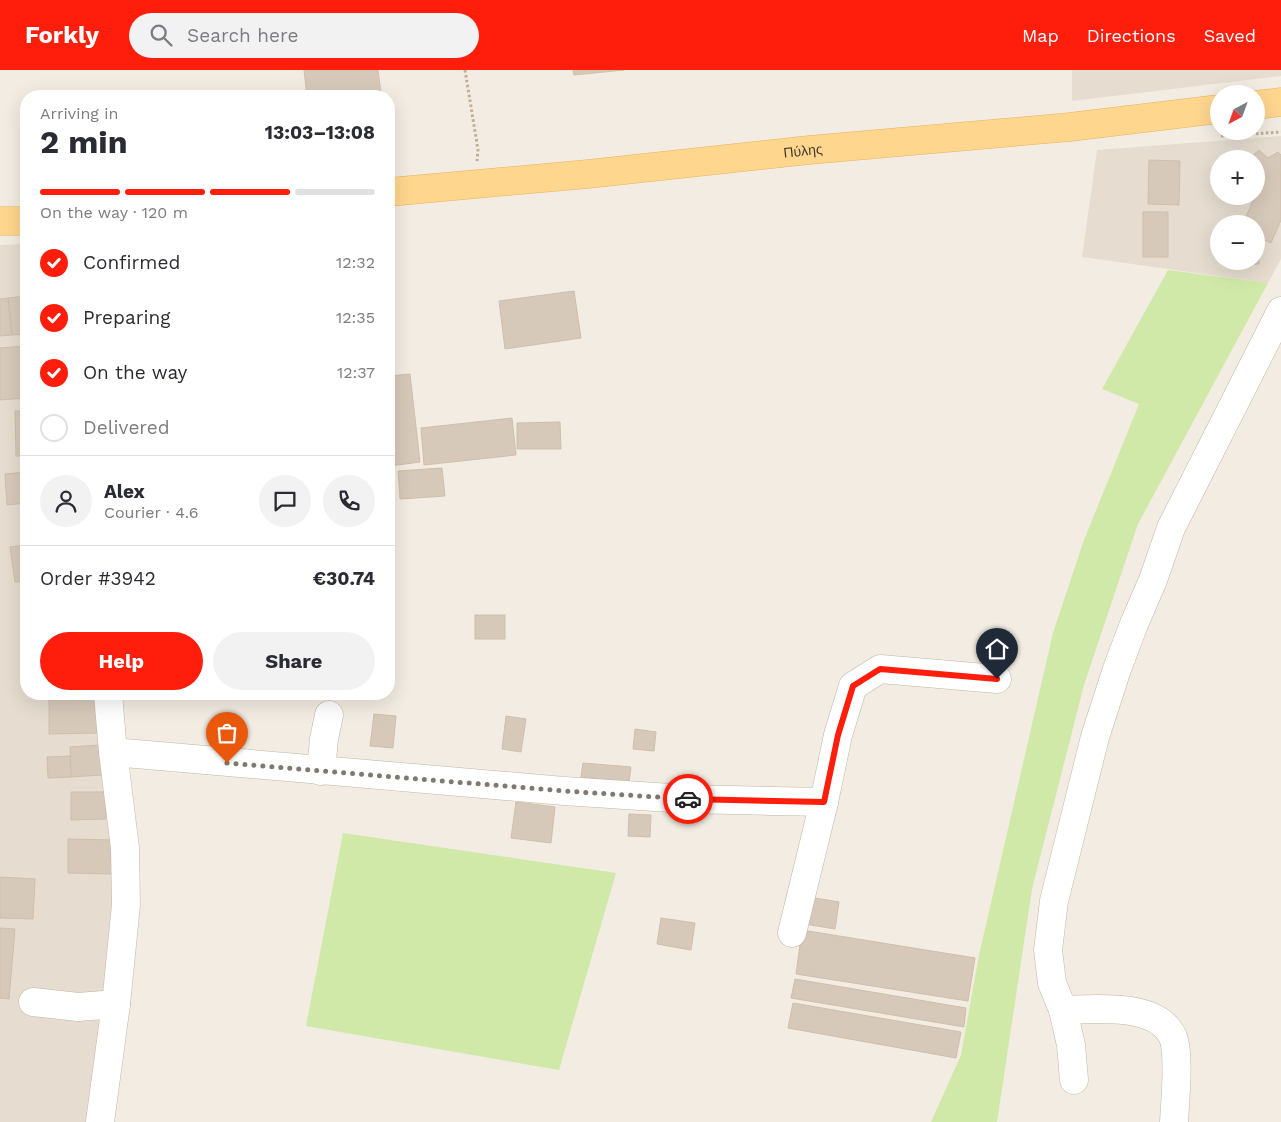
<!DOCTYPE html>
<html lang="en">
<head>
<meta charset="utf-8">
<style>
	:root { --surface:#fff; --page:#f2f2f3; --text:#2b2b33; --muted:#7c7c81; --line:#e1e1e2; --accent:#ff1d0c }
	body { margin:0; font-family:"Work Sans",sans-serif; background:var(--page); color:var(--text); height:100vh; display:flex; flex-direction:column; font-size:19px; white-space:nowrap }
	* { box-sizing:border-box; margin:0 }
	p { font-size:16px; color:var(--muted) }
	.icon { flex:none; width:28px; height:28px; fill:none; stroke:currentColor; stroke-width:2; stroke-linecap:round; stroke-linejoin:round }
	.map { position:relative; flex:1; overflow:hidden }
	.drawer { position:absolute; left:20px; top:20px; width:375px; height:610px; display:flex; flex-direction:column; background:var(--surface); border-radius:20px; box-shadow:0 5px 20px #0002 }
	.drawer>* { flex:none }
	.needle { width:32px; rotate:221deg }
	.buttons { position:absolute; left:1210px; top:15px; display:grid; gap:10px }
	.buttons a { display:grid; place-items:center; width:55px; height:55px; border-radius:50%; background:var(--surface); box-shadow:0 5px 20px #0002; font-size:25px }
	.pin { position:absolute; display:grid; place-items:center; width:42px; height:42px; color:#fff; margin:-51px -21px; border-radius:50% 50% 50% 0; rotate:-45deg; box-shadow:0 0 5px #0007 }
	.pin .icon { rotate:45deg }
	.courier { position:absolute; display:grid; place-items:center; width:50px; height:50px; margin:-25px; border:4px solid #ff1d0c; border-radius:50%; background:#fff; color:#222; box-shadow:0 1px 6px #0007 }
	.headline em { font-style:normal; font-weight:700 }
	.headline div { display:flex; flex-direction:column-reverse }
	.headline { display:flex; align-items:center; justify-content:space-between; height:85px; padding:0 20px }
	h1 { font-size:32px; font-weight:700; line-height:38px }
	.bar { display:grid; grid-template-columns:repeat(4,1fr); gap:8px 5px; align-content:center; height:60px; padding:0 20px }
	.bar i { height:6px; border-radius:4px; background:var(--line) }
	.bar .current { background:var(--accent) }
	.bar p { grid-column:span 4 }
	.line { display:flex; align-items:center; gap:12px; padding:0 20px; border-top:1px solid var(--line) }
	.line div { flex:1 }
	.round { display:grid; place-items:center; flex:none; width:52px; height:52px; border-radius:26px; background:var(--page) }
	ol { padding:0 20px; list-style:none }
	li { display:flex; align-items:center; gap:15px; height:55px }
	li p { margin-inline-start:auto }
	li .icon { padding:5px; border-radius:50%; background:var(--accent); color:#fff; stroke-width:4 }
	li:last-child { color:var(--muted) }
	li i { width:28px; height:28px; border:2px solid var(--line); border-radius:50% }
	.primary-button { display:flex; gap:10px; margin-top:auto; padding:10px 20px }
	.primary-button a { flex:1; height:58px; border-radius:30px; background:var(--accent); color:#fff; font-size:20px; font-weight:700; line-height:58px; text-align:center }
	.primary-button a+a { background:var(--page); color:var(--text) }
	header { display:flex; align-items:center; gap:30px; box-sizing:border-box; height:70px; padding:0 25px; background:var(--accent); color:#fff }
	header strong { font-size:24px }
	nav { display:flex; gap:28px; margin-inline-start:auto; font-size:18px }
	.search { width:350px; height:45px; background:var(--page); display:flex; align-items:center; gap:12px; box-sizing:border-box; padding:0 18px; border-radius:28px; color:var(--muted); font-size:19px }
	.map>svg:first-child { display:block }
	.residential { fill:#e6ddd0; fill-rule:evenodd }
	.green { fill:#d1e9a8 }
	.building { fill:#d7c9ba; stroke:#cfbeaa }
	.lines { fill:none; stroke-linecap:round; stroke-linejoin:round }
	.minor-casing { stroke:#c0b6a7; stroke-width:29 }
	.major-casing { stroke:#e8b25a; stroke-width:29 }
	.path { stroke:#c0ad95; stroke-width:3; stroke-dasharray:2.5 2.5; stroke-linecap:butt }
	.minor { stroke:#fff; stroke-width:28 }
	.major { stroke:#ffd68e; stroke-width:28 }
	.done { stroke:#807970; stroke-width:5; stroke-dasharray:0 9 }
	.route { stroke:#ff1d0c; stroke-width:6 }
	.labels { text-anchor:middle; stroke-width:5; stroke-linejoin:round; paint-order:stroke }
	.street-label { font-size:14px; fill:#433b32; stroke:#fff }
</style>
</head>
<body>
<header>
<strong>Forkly</strong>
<div class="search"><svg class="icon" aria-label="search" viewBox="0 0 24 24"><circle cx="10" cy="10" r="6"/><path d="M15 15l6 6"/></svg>Search here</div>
<nav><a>Map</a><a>Directions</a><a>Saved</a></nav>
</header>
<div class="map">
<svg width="1281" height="1052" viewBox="0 0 1281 1052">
	<rect width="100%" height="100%" fill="#f2ece2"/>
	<g class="residential">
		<path d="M1072,0h209v6l-209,25z"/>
		<path d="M1281,66v123l-13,24 -186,-26 15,-107zM1219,89h37v37h-37zM1219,154h37v37h-37z"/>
		<path d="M26,174v450h72l19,186 -29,242h-88v-877z"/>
	</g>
	<g class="green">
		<path d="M1168,200l100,13 -130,241 -54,161 -52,204 -35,233h-66l30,-67 18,-100 74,-322 31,-93 55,-136 -37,-15z"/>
		<path d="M343,763l273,40 -57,197 -253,-44z"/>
	</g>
	<g class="building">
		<path d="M304,0h74l3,24 -15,2h-59z"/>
		<path d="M573,0h51l-50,5z"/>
		<path d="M1259,80l9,8 10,-6 3,3v65l-10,23 -15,-7v-12l-11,-5 10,-23h1l5,-15 -5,-5v-17h-8z"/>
		<path d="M1149,90l31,1 -1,44 -31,-1z"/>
		<rect x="1143" y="142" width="25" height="45"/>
		<path d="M1256,181h3v13l-30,1v-4h27z"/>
		<path d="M574,221l7,47 -76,11 -6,-48z"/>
		<path d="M26,226v38l-14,1 -4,-37z"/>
		<path d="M8,228l4,37 -12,1v-37z"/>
		<path d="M26,276v52l-26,2v-52z"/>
		<path d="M410,304l10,88 -30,4 -1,-90z"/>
		<path d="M15,341h11v45h-10z"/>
		<path d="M512,348l4,37 -92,10 -3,-37z"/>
		<path d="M560,352l1,27h-44v-26z"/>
		<path d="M442,398l3,28 -45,3 -2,-28z"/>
		<path d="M26,402v31l-19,2 -2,-31z"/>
		<path d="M26,475v36l-11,1 -5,-35z"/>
		<rect x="475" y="545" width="30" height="24"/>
		<path d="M338,624h38v5l-38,-2z"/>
		<path d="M97,627l1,36 -49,1v-36z"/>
		<path d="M374,644l22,2 -3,32 -23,-2z"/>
		<path d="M506,646l20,3 -5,33 -19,-3z"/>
		<path d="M635,659l21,3 -2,19 -21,-2z"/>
		<path d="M100,675l2,30 -31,2 -1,-30z"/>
		<path d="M70,686l1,21 -23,1 -1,-21z"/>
		<path d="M583,693l48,4 -2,15 -48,-5z"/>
		<path d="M71,722h35v27l-35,1z"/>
		<path d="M516,732l39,5 -4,36 -40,-5z"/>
		<path d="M629,744l22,1 -1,22 -22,-1z"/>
		<path d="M68,769l46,1 -1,34 -45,-1z"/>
		<path d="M0,807l35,2 -2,40 -33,-1z"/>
		<path d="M809,827l30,5 -4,27 -30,-5z"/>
		<path d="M661,848l34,5 -4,27 -34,-6z"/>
		<path d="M0,858l15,1 -6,70 -9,-1z"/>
		<path d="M802,860l173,28 -7,43 -172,-27z"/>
		<path d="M795,909l171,29 -2,19 -173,-29z"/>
		<path d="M793,933l168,29 -5,26 -168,-30z"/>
	</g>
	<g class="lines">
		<g class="minor-casing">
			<g id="minor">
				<path d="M113,682l451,39 122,8 138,3"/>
				<path d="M321,701l3,-32 5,-24"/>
				<path d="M792,863l32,-131 14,-67 15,-49 27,-17 117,10"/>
				<path d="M33,932l45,5 38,-3"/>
				<path d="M1063,940c31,-1 94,-8 110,27 7,18 2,64 1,85"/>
				<path d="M1074,1010l-3,-35 -8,-35 -11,-27 -4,-33 6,-49 41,-164 22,-68 17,-45 19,-44 18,-52 110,-217"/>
				<path d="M100,1052l16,-118 10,-99 -1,-57 -12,-96 -5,-58"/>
			</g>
		</g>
		<g class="major-casing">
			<g id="major">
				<path d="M1256,35l25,-3"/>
				<path id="s1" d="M389,122l199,-18 221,-24 261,-23 149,-18"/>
				<path d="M0,151h26"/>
			</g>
		</g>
		<g class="path">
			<path d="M465,0l13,80 -1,11"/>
			<path d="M1221,66l60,-4"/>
		</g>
		<use href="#minor" class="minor"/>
		<use href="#major" class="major"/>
	</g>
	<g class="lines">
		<path class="done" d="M227,693l337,28 124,8"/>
		<path class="route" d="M688,729l136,3 14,-67 15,-49 27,-17 117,10"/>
	</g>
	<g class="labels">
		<g class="street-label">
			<text dy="5" stroke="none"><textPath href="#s1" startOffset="416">Πύλης</textPath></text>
		</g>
	</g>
</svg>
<div class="buttons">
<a><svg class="needle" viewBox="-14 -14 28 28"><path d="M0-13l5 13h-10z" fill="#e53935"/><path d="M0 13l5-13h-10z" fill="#7c7c81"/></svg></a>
<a>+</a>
<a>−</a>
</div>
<div class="pin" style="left:227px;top:693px;background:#ea580c"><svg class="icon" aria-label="bag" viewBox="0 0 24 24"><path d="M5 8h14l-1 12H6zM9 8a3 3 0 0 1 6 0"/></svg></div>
<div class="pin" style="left:997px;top:609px;background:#1f2937"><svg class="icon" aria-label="home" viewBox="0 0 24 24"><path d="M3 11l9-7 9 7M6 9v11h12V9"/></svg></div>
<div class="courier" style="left:688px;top:729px"><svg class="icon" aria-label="car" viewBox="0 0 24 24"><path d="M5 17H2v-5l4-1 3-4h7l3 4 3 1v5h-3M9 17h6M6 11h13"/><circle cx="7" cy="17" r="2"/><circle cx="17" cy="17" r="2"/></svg></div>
<section class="drawer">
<div class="headline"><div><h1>2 min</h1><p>Arriving in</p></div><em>13:03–13:08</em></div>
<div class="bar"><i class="current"></i><i class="current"></i><i class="current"></i><i></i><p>On the way · 120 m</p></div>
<ol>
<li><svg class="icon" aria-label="check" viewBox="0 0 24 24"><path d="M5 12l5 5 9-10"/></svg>Confirmed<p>12:32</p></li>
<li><svg class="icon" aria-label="check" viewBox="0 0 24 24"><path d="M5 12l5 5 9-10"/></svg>Preparing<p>12:35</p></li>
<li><svg class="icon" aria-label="check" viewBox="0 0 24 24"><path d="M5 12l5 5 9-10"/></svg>On the way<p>12:37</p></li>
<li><i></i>Delivered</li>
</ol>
<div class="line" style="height:90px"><a class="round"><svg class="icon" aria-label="person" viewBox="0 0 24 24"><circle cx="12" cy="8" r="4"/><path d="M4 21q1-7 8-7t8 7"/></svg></a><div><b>Alex</b><p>Courier · 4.6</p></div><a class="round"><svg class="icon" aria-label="chat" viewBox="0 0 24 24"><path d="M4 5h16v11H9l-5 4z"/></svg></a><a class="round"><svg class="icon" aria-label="phone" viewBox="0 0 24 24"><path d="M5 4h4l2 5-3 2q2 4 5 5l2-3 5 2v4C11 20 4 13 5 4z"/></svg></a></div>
<div class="line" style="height:65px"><div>Order #3942</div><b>€30.74</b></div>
<div class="primary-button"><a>Help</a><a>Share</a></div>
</section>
</div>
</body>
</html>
